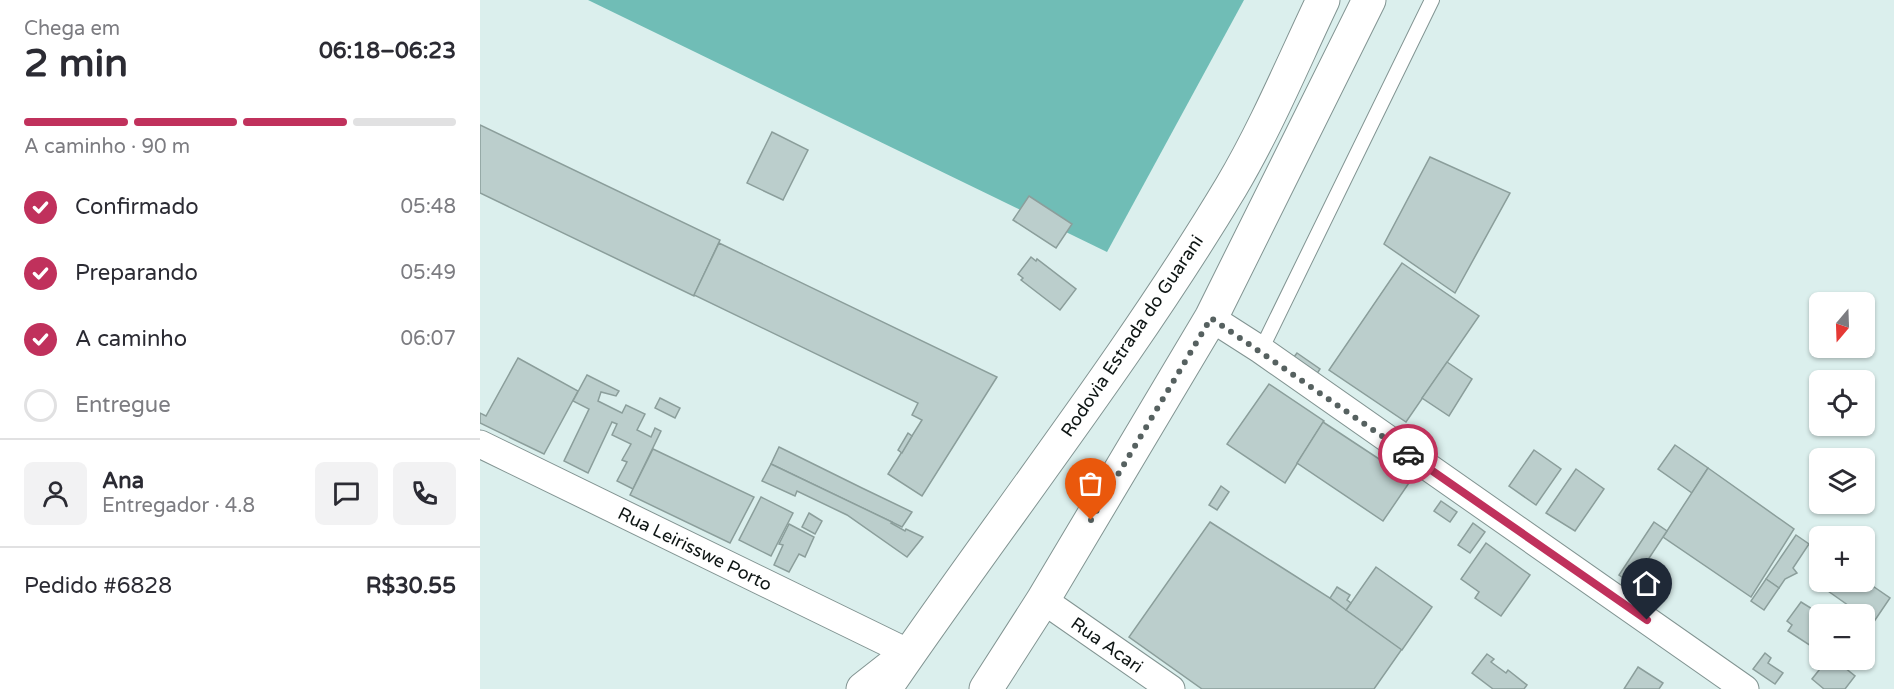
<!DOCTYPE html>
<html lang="pt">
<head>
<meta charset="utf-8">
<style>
	:root { --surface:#fff; --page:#f2f2f3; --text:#2b2b33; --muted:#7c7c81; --line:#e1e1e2; --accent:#c0315c }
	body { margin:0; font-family:"Varela Round",sans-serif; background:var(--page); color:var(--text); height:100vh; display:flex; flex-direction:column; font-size:22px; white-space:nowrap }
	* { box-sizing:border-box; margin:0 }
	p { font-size:20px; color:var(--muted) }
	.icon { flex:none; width:33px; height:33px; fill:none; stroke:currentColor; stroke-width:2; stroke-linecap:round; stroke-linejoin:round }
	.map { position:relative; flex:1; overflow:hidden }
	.sheet { display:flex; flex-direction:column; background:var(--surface); width:480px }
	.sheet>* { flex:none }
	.needle { width:39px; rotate:199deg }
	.controls { position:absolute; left:1329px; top:292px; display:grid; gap:12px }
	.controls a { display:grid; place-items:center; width:66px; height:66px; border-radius:9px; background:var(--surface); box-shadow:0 2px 4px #0004; font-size:30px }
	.pin { position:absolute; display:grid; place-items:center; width:51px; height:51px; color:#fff; margin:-62px -26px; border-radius:50% 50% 50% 0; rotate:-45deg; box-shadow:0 0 6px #0007 }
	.pin .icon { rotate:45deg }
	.courier { position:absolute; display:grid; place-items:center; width:60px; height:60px; margin:-30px; border:4px solid #c0315c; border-radius:50%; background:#fff; color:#222; box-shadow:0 2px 8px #0007 }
	.headline em { font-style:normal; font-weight:700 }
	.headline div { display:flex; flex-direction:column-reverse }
	.headline { display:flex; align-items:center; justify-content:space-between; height:102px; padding:0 24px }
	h1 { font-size:39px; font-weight:700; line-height:45px }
	.bar { display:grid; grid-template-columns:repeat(4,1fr); gap:9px 6px; align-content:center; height:72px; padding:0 24px }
	.bar i { height:8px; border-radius:4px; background:var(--line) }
	.bar .on { background:var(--accent) }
	.bar p { grid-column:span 4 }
	.line { display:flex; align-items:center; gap:15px; padding:0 24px; border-top:2px solid var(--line) }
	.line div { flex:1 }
	.round { display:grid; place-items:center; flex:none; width:63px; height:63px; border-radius:9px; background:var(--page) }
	ol { padding:0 24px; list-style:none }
	li { display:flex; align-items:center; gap:18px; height:66px }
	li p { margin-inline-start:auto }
	li .icon { padding:6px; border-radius:50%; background:var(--accent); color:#fff; stroke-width:4 }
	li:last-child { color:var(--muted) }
	li i { width:33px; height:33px; border:3px solid var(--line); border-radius:50% }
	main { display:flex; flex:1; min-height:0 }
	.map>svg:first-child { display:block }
	.forest { fill:#70bdb6 }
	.building { fill:#bbcecc; stroke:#8b9e9b; stroke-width:1.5 }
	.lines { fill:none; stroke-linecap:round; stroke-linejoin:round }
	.lane-casing { stroke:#829492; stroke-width:16 }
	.street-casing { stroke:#829492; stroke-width:29 }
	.secondary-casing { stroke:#829492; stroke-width:35 }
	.highway-casing { stroke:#829492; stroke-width:35 }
	.lane { stroke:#fff; stroke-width:14 }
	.street { stroke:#fff; stroke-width:27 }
	.secondary { stroke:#fff; stroke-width:33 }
	.highway { stroke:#fff; stroke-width:33 }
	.done { stroke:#566160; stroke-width:6; stroke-dasharray:0 10.8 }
	.route { stroke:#c0315c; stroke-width:8 }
	.labels { text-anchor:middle; stroke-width:5; stroke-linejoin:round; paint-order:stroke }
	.street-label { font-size:18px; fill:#0e1514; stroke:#fff }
</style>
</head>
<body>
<main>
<section class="sheet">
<div class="headline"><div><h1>2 min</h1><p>Chega em</p></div><em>06:18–06:23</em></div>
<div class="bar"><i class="on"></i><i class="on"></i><i class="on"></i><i></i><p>A caminho · 90 m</p></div>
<ol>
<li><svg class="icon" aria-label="check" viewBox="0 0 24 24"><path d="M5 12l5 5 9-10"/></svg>Confirmado<p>05:48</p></li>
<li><svg class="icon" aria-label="check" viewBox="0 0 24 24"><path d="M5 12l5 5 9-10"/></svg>Preparando<p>05:49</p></li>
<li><svg class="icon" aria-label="check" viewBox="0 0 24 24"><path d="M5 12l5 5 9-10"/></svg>A caminho<p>06:07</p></li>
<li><i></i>Entregue</li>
</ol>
<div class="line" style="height:108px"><a class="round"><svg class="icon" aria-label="person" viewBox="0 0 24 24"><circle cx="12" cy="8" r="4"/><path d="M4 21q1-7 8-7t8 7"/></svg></a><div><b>Ana</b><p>Entregador · 4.8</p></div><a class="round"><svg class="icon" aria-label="chat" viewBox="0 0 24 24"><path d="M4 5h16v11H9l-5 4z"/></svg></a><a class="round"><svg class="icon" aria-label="phone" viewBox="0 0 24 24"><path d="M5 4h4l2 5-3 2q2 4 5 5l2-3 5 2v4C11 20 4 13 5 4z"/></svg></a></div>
<div class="line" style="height:78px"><div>Pedido #6828</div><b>R$30.55</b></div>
</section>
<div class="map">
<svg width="1414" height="689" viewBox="0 0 1414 689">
	<rect width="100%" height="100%" fill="#dbefed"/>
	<path class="forest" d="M108,0h656l-137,252z"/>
	<g class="building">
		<path d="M0,125l240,115 -26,56 -214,-103z"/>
		<path d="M292,132l36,18 -25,50 -36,-17z"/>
		<path d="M950,157l80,36 -55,100 -71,-49z"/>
		<path d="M549,196l43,28 -16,24 -43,-28z"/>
		<path d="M239,243l278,134 -75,119 -34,-22 34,-54 -10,-5 6,-12 -224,-108z"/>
		<path d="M551,257l5,4 1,-2 39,30 -16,21 -39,-30 2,-2 -5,-4z"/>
		<path d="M922,263l77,53 -73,106 -77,-52z"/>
		<path d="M817,353l23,16 -7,11 -23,-18z"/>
		<path d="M38,358l60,33 -34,63 -64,-31v-10l6,3z"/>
		<path d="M967,362l25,17 -23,37 -27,-18z"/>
		<path d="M107,375l32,16 -3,5 -15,-4 -3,9 24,12 4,-8 19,9 -8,16 14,7 4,-9 6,3 -28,58 -16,-8 10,-19 -5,-2 9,-16 -19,-9 5,-11 -5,-2 -24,51 -24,-12 25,-52 -16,-8z"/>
		<path d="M789,384l55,37 -39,62 -58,-39z"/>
		<path d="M180,398l20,10 -5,10 -20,-10z"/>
		<path d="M843,422l88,58 -28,41 -86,-58z"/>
		<path d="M428,433l4,3 -10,17 -4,-3z"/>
		<path d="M1195,445l33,23 -16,25 -34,-24z"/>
		<path d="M299,447l83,41 50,24 -10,15 -131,-63z"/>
		<path d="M173,449l101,48 -24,46 -100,-48z"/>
		<path d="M1054,450l27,19 -25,36 -27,-19z"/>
		<path d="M291,464l121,58 -1,1 14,8 1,-2 17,8 -16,20 -60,-42 -50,-24 -2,5 -33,-15z"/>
		<path d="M1228,468l86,61 -43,68 -88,-60z"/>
		<path d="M1096,469l28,20 -29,42 -29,-18z"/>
		<path d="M741,486l8,6 -12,18 -8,-5z"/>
		<path d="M281,497l32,16 -22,43 -32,-16z"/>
		<path d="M961,501l16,11 -7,10 -16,-11z"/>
		<path d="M329,513l13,8 -7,13 -13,-7z"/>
		<path d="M730,522l120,76 72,51 -28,40h-172l-73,-52z"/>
		<path d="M1174,522l13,9 -35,53 -13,-9z"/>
		<path d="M993,523l12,9 -15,21 -12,-8z"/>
		<path d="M309,524l25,13 -9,20 -6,-3 -10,18 -15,-7 9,-20 -4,-1z"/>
		<path d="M1316,535l13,9 -16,24 4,5 -12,6 -6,9 -13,-9z"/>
		<path d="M1006,543l44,32 -29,41 -26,-18 4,-6 -18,-13z"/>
		<path d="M896,567l56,40 -30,43 -56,-40z"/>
		<path d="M1286,579l13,9 -15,22 -13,-9z"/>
		<path d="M1384,580l26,18 -17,25 -9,-8h-2l-44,-31 2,-2h44z"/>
		<path d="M857,587l13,8 -3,5 4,3 -5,7 -16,-12z"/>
		<path d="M1321,602l21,13h-2v31l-6,-4 -3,4 -23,-15 4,-6 -5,-4z"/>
		<path d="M1285,653l6,5 -3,5 15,10 -8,11 -22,-15z"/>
		<path d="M1007,654l7,5 -3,3 15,11 2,-3 19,15 -3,4h-31l-21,-16z"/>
		<path d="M1347,660h8l20,16 -10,13h-21l-12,-10z"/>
		<path d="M1158,667l25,16 -4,6h-35z"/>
	</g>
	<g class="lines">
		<g class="lane-casing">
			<path id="lane" d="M781,350l171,-350"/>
		</g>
		<g class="street-casing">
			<g id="street">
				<path d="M731,318l50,32 484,339"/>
				<path d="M0,444l429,209"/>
				<path d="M563,600l128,89"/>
			</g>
		</g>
		<g class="secondary-casing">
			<path id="secondary" d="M383,689l42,-33"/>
		</g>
		<g class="highway-casing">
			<g id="highway">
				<path d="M405,689c114,-167 241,-327 346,-502 35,-59 62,-124 92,-187"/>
				<path d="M506,689l57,-89 168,-282 158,-318"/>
			</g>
		</g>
		<use href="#lane" class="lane"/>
		<use href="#street" class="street"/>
		<use href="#secondary" class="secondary"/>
		<use href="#highway" class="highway"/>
	</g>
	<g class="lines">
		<path class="done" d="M611,520l120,-202 197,136"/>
		<path class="route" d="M928,454l239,166"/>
	</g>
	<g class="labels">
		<g class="street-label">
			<text transform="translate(652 336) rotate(-56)" y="6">Rodovia Estrada do Guarani</text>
			<text transform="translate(215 549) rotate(26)" y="6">Rua Leirisswe Porto</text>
			<text transform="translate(627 645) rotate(35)" y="6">Rua Acari</text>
		</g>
	</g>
</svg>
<div class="controls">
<a><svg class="needle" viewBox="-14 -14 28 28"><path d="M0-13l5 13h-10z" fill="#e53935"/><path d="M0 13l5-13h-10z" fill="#7c7c81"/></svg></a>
<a><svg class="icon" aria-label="locate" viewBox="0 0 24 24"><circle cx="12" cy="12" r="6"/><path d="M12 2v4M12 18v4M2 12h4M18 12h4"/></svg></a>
<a><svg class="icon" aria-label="layers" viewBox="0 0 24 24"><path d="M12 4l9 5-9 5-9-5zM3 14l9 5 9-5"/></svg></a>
<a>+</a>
<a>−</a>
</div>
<div class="pin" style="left:611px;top:520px;background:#ea580c"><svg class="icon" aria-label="bag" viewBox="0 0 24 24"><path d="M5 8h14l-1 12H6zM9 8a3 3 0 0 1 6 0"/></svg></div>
<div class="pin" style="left:1167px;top:620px;background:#1f2937"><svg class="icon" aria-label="home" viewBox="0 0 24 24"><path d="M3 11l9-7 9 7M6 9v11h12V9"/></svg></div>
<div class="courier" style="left:928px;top:454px"><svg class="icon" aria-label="car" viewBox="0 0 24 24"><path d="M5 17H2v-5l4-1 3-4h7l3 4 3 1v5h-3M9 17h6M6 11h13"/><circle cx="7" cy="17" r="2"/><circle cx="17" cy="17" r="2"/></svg></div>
</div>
</main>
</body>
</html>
